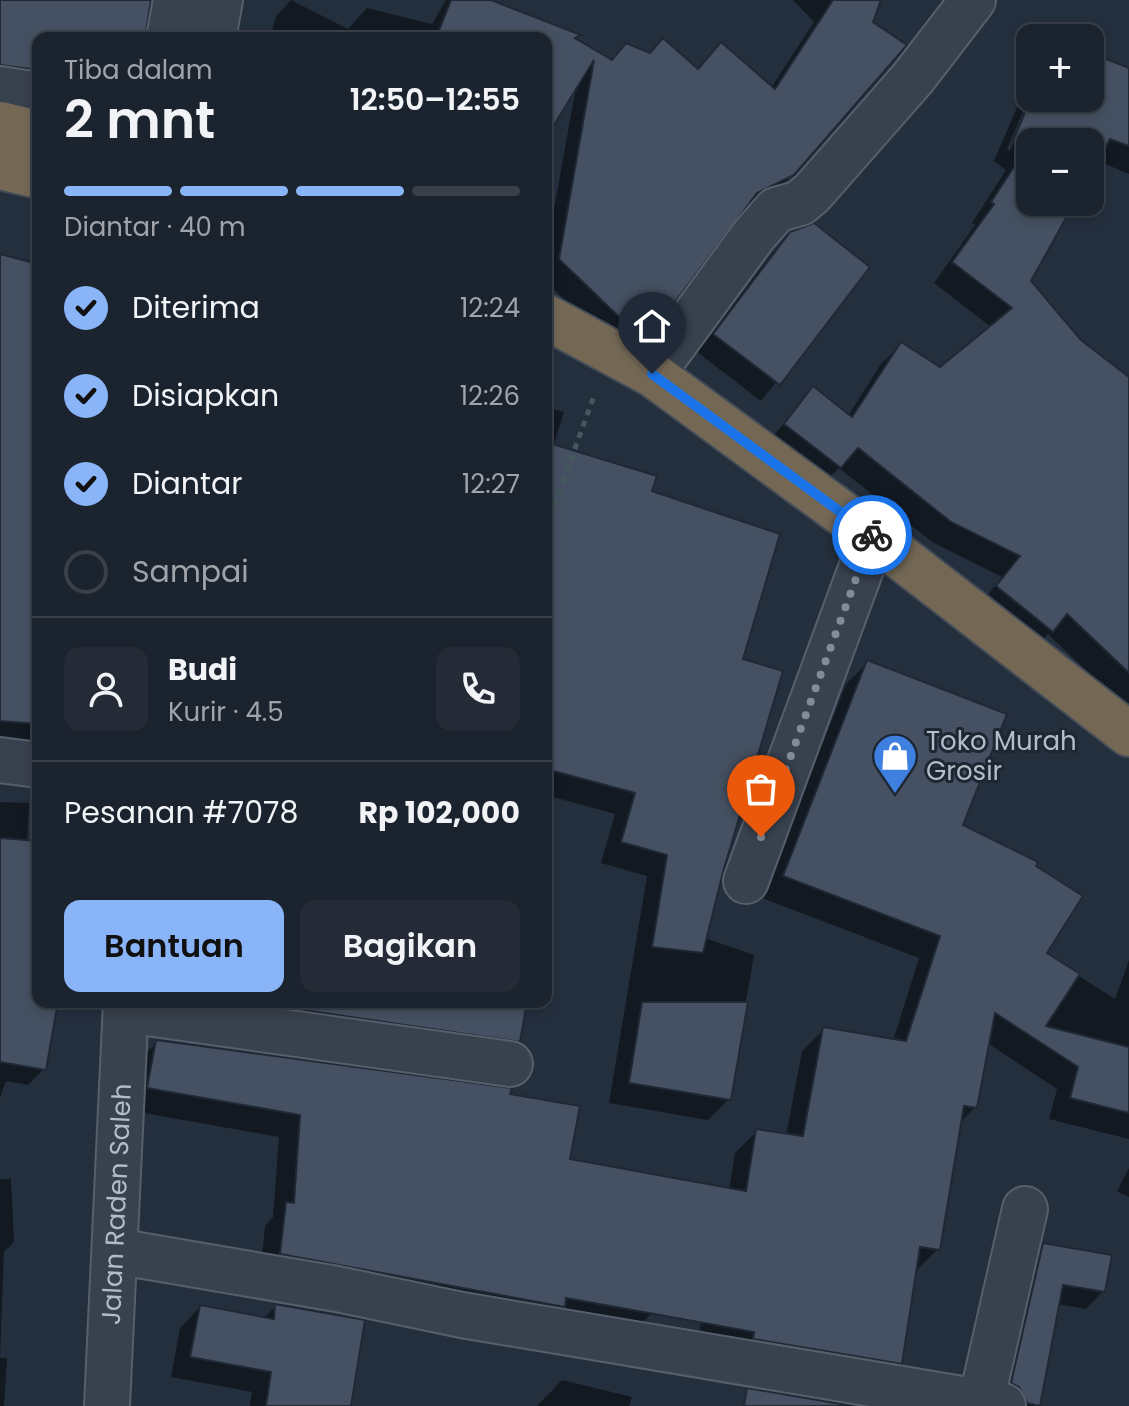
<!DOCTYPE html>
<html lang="id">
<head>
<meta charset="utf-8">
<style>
	:root { --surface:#1b232e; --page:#242b36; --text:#f1f3f6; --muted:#a0a4aa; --line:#39404a; --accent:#8ab4f8 }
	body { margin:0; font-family:Poppins,sans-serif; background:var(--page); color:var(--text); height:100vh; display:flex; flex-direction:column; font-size:30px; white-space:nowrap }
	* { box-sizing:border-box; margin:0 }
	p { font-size:26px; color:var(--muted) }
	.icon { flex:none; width:44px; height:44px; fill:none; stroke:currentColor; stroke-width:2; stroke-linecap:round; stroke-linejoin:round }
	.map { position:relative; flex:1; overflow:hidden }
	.panel { position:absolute; left:32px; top:32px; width:520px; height:976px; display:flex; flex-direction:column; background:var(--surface); border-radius:16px; box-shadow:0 4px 12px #0003,0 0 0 2px var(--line) }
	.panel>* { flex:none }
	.controls { position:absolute; left:1016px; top:24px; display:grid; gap:16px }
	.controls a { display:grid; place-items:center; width:88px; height:88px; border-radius:16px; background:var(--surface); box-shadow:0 4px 12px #0003,0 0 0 2px var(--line); font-size:40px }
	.pin { position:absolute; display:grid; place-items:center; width:68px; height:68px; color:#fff; margin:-82px -34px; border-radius:50% 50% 50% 0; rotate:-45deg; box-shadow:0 0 8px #0007 }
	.pin .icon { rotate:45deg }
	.courier { position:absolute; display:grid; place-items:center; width:80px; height:80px; margin:-40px; border:6px solid #1a73e8; border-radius:50%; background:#fff; color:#222; box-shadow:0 2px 10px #0007 }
	.head em { font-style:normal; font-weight:600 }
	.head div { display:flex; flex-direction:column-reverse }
	.head { display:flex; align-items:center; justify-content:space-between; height:136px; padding:0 32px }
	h1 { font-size:52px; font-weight:600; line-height:60px }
	.bar { display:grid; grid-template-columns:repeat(4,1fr); gap:12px 8px; align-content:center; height:96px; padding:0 32px }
	.bar i { height:10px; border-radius:6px; background:var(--line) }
	.bar .selected { background:var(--accent) }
	.bar p { grid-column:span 4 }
	.line { display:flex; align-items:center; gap:20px; padding:0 32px; border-top:2px solid var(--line) }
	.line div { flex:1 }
	.round { display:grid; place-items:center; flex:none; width:84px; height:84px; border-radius:16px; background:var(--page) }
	ol { padding:0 32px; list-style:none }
	li { display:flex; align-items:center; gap:24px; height:88px }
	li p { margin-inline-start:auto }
	li .icon { padding:8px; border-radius:50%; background:var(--accent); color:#111; stroke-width:4 }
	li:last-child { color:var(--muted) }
	li i { width:44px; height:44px; border:4px solid var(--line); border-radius:50% }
	.action { display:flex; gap:16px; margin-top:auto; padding:16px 32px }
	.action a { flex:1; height:92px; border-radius:16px; background:var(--accent); color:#111; font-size:32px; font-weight:600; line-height:92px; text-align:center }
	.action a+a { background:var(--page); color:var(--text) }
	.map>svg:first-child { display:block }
	.shadow { fill:#0007 }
	.building { fill:#455162; stroke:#1f2835; stroke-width:2 }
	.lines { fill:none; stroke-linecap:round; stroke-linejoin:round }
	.minor-casing { stroke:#565f6c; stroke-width:48 }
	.highway-casing { stroke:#434c59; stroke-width:48 }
	.path { stroke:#44595c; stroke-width:5; stroke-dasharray:6 6; stroke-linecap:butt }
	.minor { stroke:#38414e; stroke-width:44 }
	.highway { stroke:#746855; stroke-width:44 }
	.done { stroke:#828b98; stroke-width:8; stroke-dasharray:0 14.4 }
	.route { stroke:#1a73e8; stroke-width:10 }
	.labels { text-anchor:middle; stroke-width:6; stroke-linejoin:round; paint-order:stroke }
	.poi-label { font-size:26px; fill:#b4bcc9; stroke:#1d2633; text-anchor:start }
	.street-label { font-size:26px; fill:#b4bcc9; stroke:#1d2633 }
</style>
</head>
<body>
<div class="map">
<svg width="1129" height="1406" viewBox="0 0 1129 1406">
	<rect width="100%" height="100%" fill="#242f3e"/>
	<g class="shadow">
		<path d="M0,0h149l-6,38h-105v87l-38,-28z"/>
		<path d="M291,0l57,29 19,-21 65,16 14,-24h39l125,61 16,-16 71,25 6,-7 68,25 43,-66 -21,-22h65l-65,174 -19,19 -30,15 -101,132 -18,18 -79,-76v-29l30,-166 -30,47v-96h-276l6,-22z"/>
		<path d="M1090,54l39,17v103l-33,-14 -6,11v-29h-60v60h43l-45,79 52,60 49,38v327l-8,-2 -73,-70 -16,16 -54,-43 24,-30 -70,-35 -93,-74 -19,19 -54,-43 47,-55 35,27 33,-52 20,-19 39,24 51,-42 -57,-44 41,-58 -3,-2 34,-53 -12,-9 36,-84v18l-23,54 3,2 23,-53h57z"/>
		<path d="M791,234l77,33 -107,134 -64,-49 76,-100z"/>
		<path d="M0,257l38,11v475l-38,-3z"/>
		<path d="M546,407l18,5 -11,35 97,45 90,169 -19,211 -16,66 49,17 -25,144 -21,21 -99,-17 38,-227 -46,-13 14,-49 -69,-19z"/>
		<path d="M868,662l93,164 83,128 71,45 14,-39v179l-80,-20 8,-30 -70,-46 -12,64 -16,17 -21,125 -22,22 -16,92 -22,22 -182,-38 10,-49 -54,15 -22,22 -370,-60 5,-49 8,-9 6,-80 -152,-27 8,-46 22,-22 351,54 60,65 161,29 6,-37 22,-22 29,5 16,-85 22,-22 69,12 26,-83 -157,-60 84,-214z"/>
		<path d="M0,802l29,1 -2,39 11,1v159h18l-12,67 -16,16 -22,-4 -6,17z"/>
		<path d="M177,1002h348l-7,39 -17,17z"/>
		<path d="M1129,1168v29l-12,-6z"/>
		<path d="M0,1179h11l3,63 -10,10 -4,106h7l-3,48h-4z"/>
		<path d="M1044,1245l59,46 -17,18 -28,-5 -20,102h-38l26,-144z"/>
		<path d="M276,1306l73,100h-99l2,-14 -81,-15 9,-49 20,-21 63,12z"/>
		<path d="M562,1380l70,17 -3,9h-92z"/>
	</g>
	<g class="building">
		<path d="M0,0h151l-6,38h-107v32l-38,-5z"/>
		<path d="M451,0h40l90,35 -6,3 37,22 14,-17 24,10 13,-15 35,31 23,-27 54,47 58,-89h48l-8,22 34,23 -113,130 -37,18 -112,149 -86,-83 35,-199 -48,78v-100h-110z"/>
		<path d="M1091,53l38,15v78l-19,-7 -20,36v-33h-60v60h45l-44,79 50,59 48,37v296l-62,-59 -14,18 -57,-46 24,-30 -69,-34 -93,-74 -17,20 -57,-44 29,-38 39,31 49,-75 39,25 72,-59 -60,-46 42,-58 -3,-2 34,-52 -12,-9 18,-43h59z"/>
		<path d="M814,223l56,44 -90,118 -67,-51 77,-102z"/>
		<path d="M0,254l38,10v460l-38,-3z"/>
		<path d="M546,442l111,34 -5,15 128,43 -37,125 40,12 -60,201 -20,81 -51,-6 15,-92 -46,-13 14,-49 -89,-24z"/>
		<path d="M867,660l140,54 -44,111 75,37 -2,4 47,30 -36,57 33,21 -34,52 83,21v66l-59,-15 8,-31 -83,-54 -18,95 -13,-2 -24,144 -20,-3 -18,117 -149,-25 1,-7 -188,-34 -1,9 -285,-53 6,-52 8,1 6,-88 -153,-27 9,-48 356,48 -2,6 70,12 -10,53 176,32 10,-62 47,7 20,-109 83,14 34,-105 -157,-60z"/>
		<path d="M0,838l38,3v161h20l-12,68 -46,-8z"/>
		<path d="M249,1002h278l-7,40z"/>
		<path d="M642,1002h106l-17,98 -102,-17z"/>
		<path d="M1043,1243l69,12 -7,37 -42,-7 -23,121 -13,-3 -8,-16 -8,-4z"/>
		<path d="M275,1304l90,16 -14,86h-85l5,-34 -81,-15 10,-52 74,14z"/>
		<path d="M747,1388l105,18h-108z"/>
	</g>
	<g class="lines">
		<g class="minor-casing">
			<g id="minor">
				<path d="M169,38l7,-38"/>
				<path d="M213,38l7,-38"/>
				<path d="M0,89l38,6"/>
				<path d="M652,374l102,-139 22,-25 24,-7 12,-10 101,-115 60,-78"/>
				<path d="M0,760l38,5"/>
				<path d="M746,881l127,-345"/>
				<path d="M126,1010l384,54"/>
				<path d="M115,1251l222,38 125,26 541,91"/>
				<path d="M981,1402l44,-193"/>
				<path id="s1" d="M107,1406l19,-404"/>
			</g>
		</g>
		<g class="highway-casing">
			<g id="highway">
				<path d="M0,124l38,9"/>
				<path d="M0,167l38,9"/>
				<path d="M546,317l106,57 221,162 256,198"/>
			</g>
		</g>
		<path class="path" d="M546,528l48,-132"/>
		<use href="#minor" class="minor"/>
		<use href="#highway" class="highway"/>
	</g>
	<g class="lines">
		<path class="done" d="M761,837l111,-302"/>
		<path class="route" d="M652,374l220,161"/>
	</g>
	<defs>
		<g id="shop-pin" transform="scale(2.3)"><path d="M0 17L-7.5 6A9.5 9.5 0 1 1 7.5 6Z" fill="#3f7fe0" stroke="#1d2633"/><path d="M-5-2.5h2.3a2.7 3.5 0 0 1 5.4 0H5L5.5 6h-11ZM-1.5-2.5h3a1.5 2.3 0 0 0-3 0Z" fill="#fff"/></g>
	</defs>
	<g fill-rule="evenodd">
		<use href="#shop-pin" x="895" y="756"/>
	</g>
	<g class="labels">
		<g class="poi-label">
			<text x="926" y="750">Toko Murah<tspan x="926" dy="30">Grosir</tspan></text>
		</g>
		<g class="street-label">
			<text dy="9" stroke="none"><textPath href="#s1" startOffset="202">Jalan Raden Saleh</textPath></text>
		</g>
	</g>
</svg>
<div class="controls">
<a>+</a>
<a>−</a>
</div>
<div class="pin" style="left:761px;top:837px;background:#ea580c"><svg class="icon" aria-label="bag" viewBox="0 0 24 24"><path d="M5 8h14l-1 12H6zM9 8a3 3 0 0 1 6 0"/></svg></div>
<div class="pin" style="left:652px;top:374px;background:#1f2937"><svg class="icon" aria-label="home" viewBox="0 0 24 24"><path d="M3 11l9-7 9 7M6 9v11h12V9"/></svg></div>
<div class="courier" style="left:872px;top:535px"><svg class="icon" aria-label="bike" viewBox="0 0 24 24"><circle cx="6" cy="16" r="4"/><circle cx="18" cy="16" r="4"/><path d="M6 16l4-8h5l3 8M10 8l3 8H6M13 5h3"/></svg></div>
<section class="panel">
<div class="head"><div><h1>2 mnt</h1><p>Tiba dalam</p></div><em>12:50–12:55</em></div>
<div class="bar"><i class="selected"></i><i class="selected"></i><i class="selected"></i><i></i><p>Diantar · 40 m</p></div>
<ol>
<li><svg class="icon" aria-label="check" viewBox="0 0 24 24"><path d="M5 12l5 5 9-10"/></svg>Diterima<p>12:24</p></li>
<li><svg class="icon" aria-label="check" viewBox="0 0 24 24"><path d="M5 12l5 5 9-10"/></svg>Disiapkan<p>12:26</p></li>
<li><svg class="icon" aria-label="check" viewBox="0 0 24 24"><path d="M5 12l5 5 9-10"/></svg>Diantar<p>12:27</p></li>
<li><i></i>Sampai</li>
</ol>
<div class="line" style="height:144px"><a class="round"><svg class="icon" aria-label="person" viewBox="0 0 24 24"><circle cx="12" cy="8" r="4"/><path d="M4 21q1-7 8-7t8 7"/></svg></a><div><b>Budi</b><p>Kurir · 4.5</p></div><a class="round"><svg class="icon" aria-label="phone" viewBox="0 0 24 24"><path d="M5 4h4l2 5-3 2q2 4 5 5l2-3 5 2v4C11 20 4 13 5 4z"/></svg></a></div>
<div class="line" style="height:104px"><div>Pesanan #7078</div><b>Rp 102,000</b></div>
<div class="action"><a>Bantuan</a><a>Bagikan</a></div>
</section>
</div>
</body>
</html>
